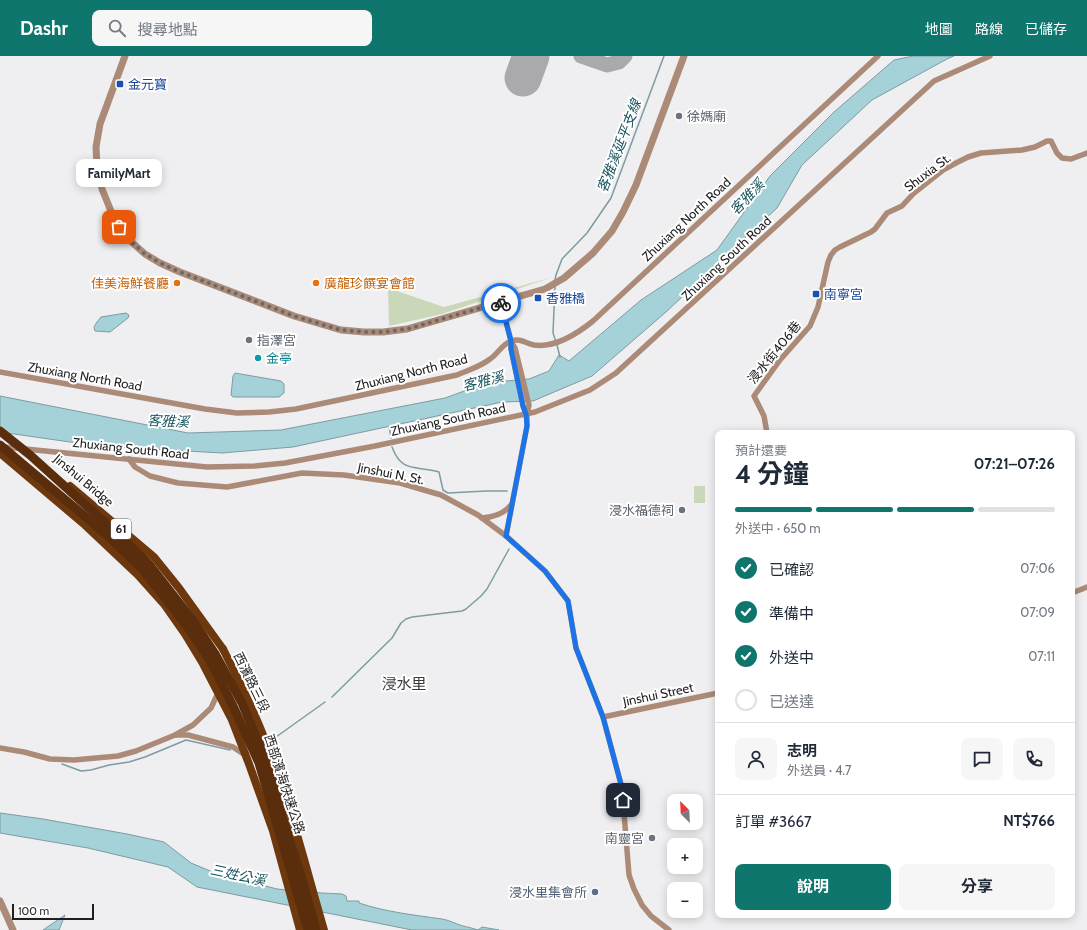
<!DOCTYPE html>
<html lang="zh-TW">
<head>
<meta charset="utf-8">
<style>
	:root { --surface:#fff; --page:#f6f6f7; --text:#1f2937; --muted:#747a83; --line:#e0e1e3; --accent:#0f766e }
	body { margin:0; font-family:Cabin,"Noto Sans TC",sans-serif; background:var(--page); color:var(--text); height:100vh; display:flex; flex-direction:column; font-size:15px; white-space:nowrap }
	* { box-sizing:border-box; margin:0 }
	p { font-size:13px; color:var(--muted) }
	.icon { flex:none; width:22px; height:22px; fill:none; stroke:currentColor; stroke-width:2; stroke-linecap:round; stroke-linejoin:round }
	.map { position:relative; flex:1; overflow:hidden }
	.panel { position:absolute; left:715px; top:374px; width:360px; height:488px; display:flex; flex-direction:column; background:var(--surface); border-radius:8px; box-shadow:0 2px 10px #0003 }
	.panel>* { flex:none }
	.needle { width:26px; rotate:336deg }
	.tools { position:absolute; left:667px; top:738px; display:grid; gap:8px }
	.tools a { display:grid; place-items:center; width:36px; height:36px; border-radius:8px; background:var(--surface); box-shadow:0 2px 10px #0003; font-size:20px }
	.scale { position:absolute; left:12px; bottom:10px; width:82px; box-sizing:border-box; padding-left:4px; border:2px solid #1f1f20; border-top:0; font-size:11px; line-height:14px; white-space:nowrap; color:#1f1f20; -webkit-text-stroke:3px #fff; paint-order:stroke }
	.pin { position:absolute; display:grid; place-items:center; width:34px; height:34px; color:#fff; margin:-17px; border-radius:8px; box-shadow:0 2px 6px #0006 }
	.courier { position:absolute; display:grid; place-items:center; width:40px; height:40px; margin:-20px; border:3px solid #1a73e8; border-radius:50%; background:#fff; color:#222; box-shadow:0 1px 5px #0007 }
	.bubble { position:absolute; height:28px; border-radius:8px; background:var(--surface); box-shadow:0 2px 10px #0003; font-size:13px; font-weight:700; line-height:28px; text-align:center }
	.head em { font-style:normal; font-weight:700 }
	.head div { display:flex; flex-direction:column-reverse }
	.head { display:flex; align-items:center; justify-content:space-between; height:68px; padding:0 20px }
	h1 { font-size:26px; font-weight:700; line-height:30px }
	.bar { display:grid; grid-template-columns:repeat(4,1fr); gap:6px 4px; align-content:center; height:48px; padding:0 20px }
	.bar i { height:5px; border-radius:3px; background:var(--line) }
	.bar .current { background:var(--accent) }
	.bar p { grid-column:span 4 }
	.line { display:flex; align-items:center; gap:10px; padding:0 20px; border-top:1px solid var(--line) }
	.line div { flex:1 }
	.round { display:grid; place-items:center; flex:none; width:42px; height:42px; border-radius:8px; background:var(--page) }
	ol { padding:0 20px; list-style:none }
	li { display:flex; align-items:center; gap:12px; height:44px }
	li p { margin-inline-start:auto }
	li .icon { padding:4px; border-radius:50%; background:var(--accent); color:#fff; stroke-width:4 }
	li:last-child { color:var(--muted) }
	li i { width:22px; height:22px; border:2px solid var(--line); border-radius:50% }
	.button { display:flex; gap:8px; margin-top:auto; padding:8px 20px }
	.button a { flex:1; height:46px; border-radius:8px; background:var(--accent); color:#fff; font-size:16px; font-weight:700; line-height:46px; text-align:center }
	.button a+a { background:var(--page); color:var(--text) }
	header { display:flex; align-items:center; gap:24px; box-sizing:border-box; height:56px; padding:0 20px; background:var(--accent); color:#fff }
	header strong { font-size:19px }
	nav { display:flex; gap:22px; margin-inline-start:auto; font-size:14px }
	.search { width:280px; height:36px; background:var(--page); display:flex; align-items:center; gap:10px; box-sizing:border-box; padding:0 14px; border-radius:8px; color:var(--muted); font-size:15px }
	.map>svg:first-child { display:block }
	.green { fill:#cad8b9 }
	.water { fill:#a5d1d8; stroke:#7d9ca1 }
	.lines { fill:none; stroke-linecap:round; stroke-linejoin:round }
	.stream { stroke:#7d9ca1; stroke-width:1.5 }
	.taxiway { stroke:#aaaaac; stroke-width:15 }
	.runway { stroke:#aaaaac; stroke-width:37 }
	.minor { stroke:#ab8b77; stroke-width:5.5 }
	.tertiary { stroke:#ab8b77; stroke-width:7 }
	.primary { stroke:#6d380d; stroke-width:8 }
	.trunk { stroke:#5a2e0c; stroke-width:9 }
	.primary-bridge { stroke:#6d380d; stroke-width:8 }
	.trunk-bridge { stroke:#5a2e0c; stroke-width:9 }
	.done { stroke:#686869; stroke-width:4; stroke-dasharray:0 7.2 }
	.route { stroke:#1a73e8; stroke-width:5 }
	.transit-dot { fill:#1a4fb4; stroke:#fff; stroke-width:1.5 }
	.worship-dot { fill:#6b7280; stroke:#fff; stroke-width:1.5 }
	.food-dot { fill:#e8710a; stroke:#fff; stroke-width:1.5 }
	.culture-dot { fill:#0f9aa8; stroke:#fff; stroke-width:1.5 }
	.service-dot { fill:#5c6f8a; stroke:#fff; stroke-width:1.5 }
	.labels { text-anchor:middle; stroke-width:4; stroke-linejoin:round; paint-order:stroke }
	.shield { fill:#fff; stroke:#626263; stroke-width:1 }
	.shield-label { font-size:12px; font-weight:bold; fill:#1f1f20 }
	.transit-label { font-size:13px; fill:#164399; stroke:#fff; text-anchor:start }
	.worship-label { font-size:13px; fill:#5b616d; stroke:#fff; text-anchor:start }
	.street-label { font-size:13px; fill:#1f1f20; stroke:#fff }
	.food-label { font-size:13px; fill:#c56008; stroke:#fff; text-anchor:end }
	.culture-label { font-size:13px; fill:#0d838f; stroke:#fff; text-anchor:start }
	.service-label { font-size:13px; fill:#4e5e75; stroke:#fff; text-anchor:end }
	.water-label { font-size:14px; font-style:italic; fill:#18555e; stroke:#fff }
	.quarter-label { font-size:15px; fill:#373738; stroke:#fff }
</style>
</head>
<body>
<header>
<strong>Dashr</strong>
<div class="search"><svg class="icon" aria-label="search" viewBox="0 0 24 24"><circle cx="10" cy="10" r="6"/><path d="M15 15l6 6"/></svg>搜尋地點</div>
<nav><a>地圖</a><a>路線</a><a>已儲存</a></nav>
</header>
<div class="map">
<svg width="1087" height="874" viewBox="0 0 1087 874">
	<rect width="100%" height="100%" fill="#efeff1"/>
	<g class="green">
		<path d="M553,221l-111,37 -53,12 -1,-38 56,19z"/>
		<rect x="694" y="430" width="11" height="17"/>
	</g>
	<g class="water">
		<path d="M913,0h41l-7,3 -75,41 -70,65 -25,43 -111,104 -74,64 -59,25 -31,1 -209,45 -71,6 -124,-7 -98,-14v-36l188,37 93,-3 164,-32 33,-12 24,-13 4,8 23,-2 20,-8 10,-16 10,6 72,-61 76,-50 53,-74 64,-64 60,-52z"/>
		<path d="M126,257l3,2 -1,3 -18,14 -15,-1 -1,-4 3,-5 4,-5z"/>
		<path d="M235,317l46,8 3,3v9l-5,4h-46l-2,-2 2,-19z"/>
		<path d="M0,757l43,6 39,7 45,8 37,8 27,21 36,15 27,5 23,6 45,4 20,1 4,2 1,5h12v2c27,9 55,12 83,16 7,1 14,5 21,7 5,1 9,2 15,4l4,-3 17,3h-87l-215,-43 -29,-20 -80,-19 -88,-15z"/>
		<path d="M65,859l-6,15h-16z"/>
	</g>
	<g class="lines">
		<g class="stream">
			<path d="M555,224l1,-5 6,-16 25,-26 24,-35 53,-142"/>
			<path d="M555,230l-2,47 3,9"/>
			<path d="M557,289l3,12"/>
			<path d="M389,370l2,12"/>
			<path d="M392,391c10,27 24,18 47,25l4,18 5,3 38,-2h21"/>
			<path d="M332,641l60,-59 9,-15 5,-4 6,-2 50,-6 4,-2 15,-13 6,-7 22,-40"/>
			<path d="M276,681l49,-35"/>
			<path d="M62,708l19,7 10,-1 18,-5 20,-3 16,-5 41,-17 44,10"/>
		</g>
		<path class="taxiway" d="M581,0l26,9 12,-3 6,-6"/>
		<path class="runway" d="M523,22l8,-22"/>
		<g class="minor">
			<path d="M501,246l10,39 4,7 14,57 -2,9v12l-21,110"/>
			<path d="M511,285v8l12,57 3,8"/>
			<path d="M0,316l205,37 32,4 32,-1 27,-3 161,-34c11,-5 23,-8 33,-16 8,-5 12,-15 21,-18 10,-3 14,2 23,4 22,3 43,-11 59,-24l285,-265"/>
			<path d="M767,377l-3,-17 -10,-20 26,-36 30,-34 8,-19 10,-45 3,-7 4,-5 5,-3 31,-15 4,-3 12,-16 15,-7 12,-13 29,-23 13,-7 12,-6 13,-4 41,-3 13,-3 12,-6h4l6,12 5,5 9,1 16,-6"/>
			<path d="M5,391l202,20 48,-1 30,-3 90,-17 160,-34 55,-22 26,-17 318,-292 56,-25"/>
			<path d="M129,403l6,8 15,9 28,7 49,4 75,-14 42,2 56,8 41,12 37,20 28,21 39,35 23,30 8,47 27,69 19,71 7,87 5,14 8,16 9,11 18,14"/>
			<path d="M482,462c12,-1 22,-4 29,-13"/>
			<path d="M1072,537l15,-6"/>
			<path d="M603,661l115,-24"/>
			<path d="M176,679h12l45,12 12,8"/>
			<path d="M0,692l24,4 26,7 24,1 44,-4 18,-5 39,-16 18,-10 18,-17 7,-15"/>
		</g>
		<g class="tertiary">
			<path d="M125,0l-25,68 -4,23 1,20 5,22 11,27 14,22 18,16 15,9 20,9 114,44 47,14 23,2h19l24,-3 138,-40 19,-11 29,-25 19,-22 11,-19 13,-27 48,-129"/>
			<path d="M0,845l13,29"/>
		</g>
		<g class="primary">
			<path d="M0,397l85,72 53,50 26,29 21,30 17,28 30,58 17,44 24,67 27,99"/>
			<path d="M223,593c14,28 29,57 40,86 26,63 42,130 61,195"/>
		</g>
		<g class="trunk">
			<path d="M215,598l27,49 23,56 36,117 15,54"/>
			<path d="M208,601l25,49 26,57 49,167"/>
		</g>
		<path class="primary-bridge" d="M70,430l84,71 25,31 44,61"/>
		<g class="trunk-bridge">
			<path d="M0,375l30,24 81,73 37,35 46,59 21,32"/>
			<path d="M0,389l106,89 36,35 25,31 22,29 19,28"/>
		</g>
	</g>
	<g class="lines">
		<path class="done" d="M119,171l8,11 18,16 15,9 20,9 114,44 47,14 23,2h19l24,-3 94,-27v1"/>
		<path class="route" d="M501,247l10,38v8l12,57 3,8 1,12 -21,110 39,35 23,30 8,47 27,69 19,71 1,12"/>
	</g>
	<g class="transit-dot">
		<rect x="116" y="24" width="8" height="8" rx="2"/>
		<rect x="812" y="234" width="8" height="8" rx="2"/>
		<rect x="534" y="238" width="8" height="8" rx="2"/>
	</g>
	<g class="worship-dot">
		<circle cx="679" cy="60" r="4"/>
		<circle cx="249" cy="284" r="4"/>
		<circle cx="682" cy="454" r="4"/>
		<circle cx="652" cy="782" r="4"/>
	</g>
	<g class="food-dot">
		<circle cx="177" cy="227" r="4"/>
		<circle cx="316" cy="227" r="4"/>
	</g>
	<circle class="culture-dot" cx="258" cy="302" r="4"/>
	<circle class="service-dot" cx="595" cy="836" r="4"/>
	<g class="labels">
		<rect class="shield" x="111" y="463" width="20" height="20" rx="3"/>
		<g class="shield-label">
			<text x="121" y="477">61</text>
		</g>
		<g class="transit-label">
			<text x="128" y="33">金元寶</text>
			<text x="824" y="243">南寧宮</text>
			<text x="546" y="247">香雅橋</text>
		</g>
		<g class="worship-label">
			<text x="687" y="65">徐媽廟</text>
			<text x="257" y="289">指澤宮</text>
			<text x="674" y="459" text-anchor="end">浸水福德祠</text>
			<text x="644" y="787" text-anchor="end">南靈宮</text>
		</g>
		<g class="street-label">
			<text transform="translate(927 116) rotate(-37)" y="5">Shuxia St.</text>
			<text transform="translate(686 163) rotate(-43)" y="5">Zhuxiang North Road</text>
			<text transform="translate(726 202) rotate(-43)" y="5">Zhuxiang South Road</text>
			<text transform="translate(774 296) rotate(-51)" y="5">浸水街406巷</text>
			<text transform="translate(411 316) rotate(-14)" y="5">Zhuxiang North Road</text>
			<text transform="translate(85 320) rotate(10)" y="5">Zhuxiang North Road</text>
			<text transform="translate(448 363) rotate(-12)" y="5">Zhuxiang South Road</text>
			<text transform="translate(131 392) rotate(6)" y="5">Zhuxiang South Road</text>
			<text transform="translate(391 417) rotate(11)" y="5">Jinshui N. St.</text>
			<text transform="translate(84 424) rotate(40)" y="5">Jinshui Bridge</text>
			<text transform="translate(252 626) rotate(64)" y="5">西濱路三段</text>
			<text transform="translate(658 638) rotate(-12)" y="5">Jinshui Street</text>
			<text transform="translate(285 728) rotate(72)" y="5">西部濱海快速公路</text>
		</g>
		<g class="food-label">
			<text x="169" y="232">佳美海鮮餐廳</text>
			<text x="324" y="232" text-anchor="start">廣龍珍饌宴會館</text>
		</g>
		<g class="culture-label">
			<text x="266" y="307">金亭</text>
		</g>
		<g class="service-label">
			<text x="587" y="841">浸水里集會所</text>
		</g>
		<g class="water-label">
			<text transform="translate(619 90) rotate(-69)" y="5">客雅溪延平支線</text>
			<text transform="translate(747 141) rotate(-47)" y="5">客雅溪</text>
			<text transform="translate(483 325) rotate(-14)" y="5">客雅溪</text>
			<text transform="translate(168 365) rotate(3)" y="5">客雅溪</text>
			<text transform="translate(238 819) rotate(12)" y="5">三姓公溪</text>
		</g>
		<g class="quarter-label">
			<text x="404" y="633">浸水里</text>
		</g>
	</g>
</svg>
<div class="tools">
<a><svg class="needle" viewBox="-14 -14 28 28"><path d="M0-13l5 13h-10z" fill="#e53935"/><path d="M0 13l5-13h-10z" fill="#747a83"/></svg></a>
<a>+</a>
<a>−</a>
</div>
<div class="scale">100 m</div>
<div class="pin" style="left:119px;top:171px;background:#ea580c"><svg class="icon" aria-label="bag" viewBox="0 0 24 24"><path d="M5 8h14l-1 12H6zM9 8a3 3 0 0 1 6 0"/></svg></div>
<div class="pin" style="left:623px;top:744px;background:#1f2937"><svg class="icon" aria-label="home" viewBox="0 0 24 24"><path d="M3 11l9-7 9 7M6 9v11h12V9"/></svg></div>
<div class="courier" style="left:501px;top:247px"><svg class="icon" aria-label="bike" viewBox="0 0 24 24"><circle cx="6" cy="16" r="4"/><circle cx="18" cy="16" r="4"/><path d="M6 16l4-8h5l3 8M10 8l3 8H6M13 5h3"/></svg></div>
<div class="bubble" style="left:76px;top:103px;width:86px">FamilyMart</div>
<section class="panel">
<div class="head"><div><h1>4 分鐘</h1><p>預計還要</p></div><em>07:21–07:26</em></div>
<div class="bar"><i class="current"></i><i class="current"></i><i class="current"></i><i></i><p>外送中 · 650 m</p></div>
<ol>
<li><svg class="icon" aria-label="check" viewBox="0 0 24 24"><path d="M5 12l5 5 9-10"/></svg>已確認<p>07:06</p></li>
<li><svg class="icon" aria-label="check" viewBox="0 0 24 24"><path d="M5 12l5 5 9-10"/></svg>準備中<p>07:09</p></li>
<li><svg class="icon" aria-label="check" viewBox="0 0 24 24"><path d="M5 12l5 5 9-10"/></svg>外送中<p>07:11</p></li>
<li><i></i>已送達</li>
</ol>
<div class="line" style="height:72px"><a class="round"><svg class="icon" aria-label="person" viewBox="0 0 24 24"><circle cx="12" cy="8" r="4"/><path d="M4 21q1-7 8-7t8 7"/></svg></a><div><b>志明</b><p>外送員 · 4.7</p></div><a class="round"><svg class="icon" aria-label="chat" viewBox="0 0 24 24"><path d="M4 5h16v11H9l-5 4z"/></svg></a><a class="round"><svg class="icon" aria-label="phone" viewBox="0 0 24 24"><path d="M5 4h4l2 5-3 2q2 4 5 5l2-3 5 2v4C11 20 4 13 5 4z"/></svg></a></div>
<div class="line" style="height:52px"><div>訂單 #3667</div><b>NT$766</b></div>
<div class="button"><a>說明</a><a>分享</a></div>
</section>
</div>
</body>
</html>
